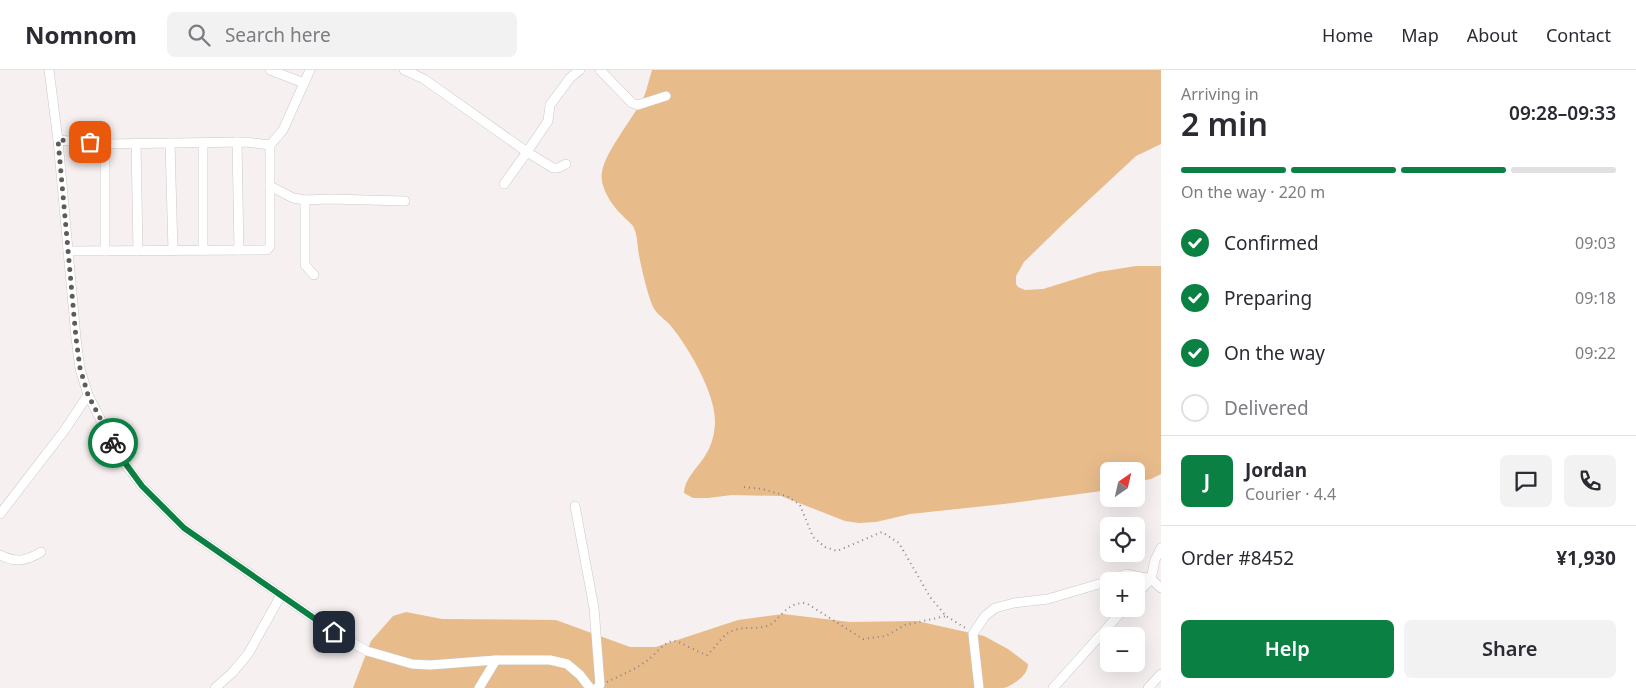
<!DOCTYPE html>
<html lang="en">
<head>
<meta charset="utf-8">
<style>
	:root { --surface:#fff; --page:#f2f2f3; --text:#2b2b33; --muted:#7c7c81; --line:#e1e1e2; --accent:#0b8043 }
	body { margin:0; font-family:"Noto Sans",sans-serif; background:var(--page); color:var(--text); height:100vh; display:flex; flex-direction:column; font-size:19px; white-space:nowrap }
	* { box-sizing:border-box; margin:0 }
	p { font-size:16px; color:var(--muted) }
	.icon { flex:none; width:28px; height:28px; fill:none; stroke:currentColor; stroke-width:2; stroke-linecap:round; stroke-linejoin:round }
	.map { position:relative; flex:1; overflow:hidden }
	.sheet { display:flex; flex-direction:column; background:var(--surface); width:475px }
	.sheet>* { flex:none }
	.needle { width:32px; rotate:34deg }
	.fabs { position:absolute; left:1100px; top:392px; display:grid; gap:10px }
	.fabs a { display:grid; place-items:center; width:45px; height:45px; border-radius:8px; background:var(--surface); box-shadow:0 5px 20px #0002; font-size:25px }
	.pin { position:absolute; display:grid; place-items:center; width:42px; height:42px; color:#fff; margin:-21px; border-radius:10px; box-shadow:0 2px 8px #0006 }
	.courier { position:absolute; display:grid; place-items:center; width:50px; height:50px; margin:-25px; border:4px solid #0b8043; border-radius:50%; background:#fff; color:#222; box-shadow:0 1px 6px #0007 }
	.summary em { font-style:normal; font-weight:600 }
	.summary div { display:flex; flex-direction:column-reverse }
	.summary { display:flex; align-items:center; justify-content:space-between; height:85px; padding:0 20px }
	h1 { font-size:32px; font-weight:600; line-height:38px }
	.bar { display:grid; grid-template-columns:repeat(4,1fr); gap:8px 5px; align-content:center; height:60px; padding:0 20px }
	.bar i { height:6px; border-radius:4px; background:var(--line) }
	.bar .selected { background:var(--accent) }
	.bar p { grid-column:span 4 }
	.line { display:flex; align-items:center; gap:12px; padding:0 20px; border-top:1px solid var(--line) }
	.line div { flex:1 }
	.round { display:grid; place-items:center; flex:none; width:52px; height:52px; border-radius:8px; background:var(--page) }
	ol { padding:0 20px; list-style:none }
	li { display:flex; align-items:center; gap:15px; height:55px }
	li p { margin-inline-start:auto }
	li .icon { padding:5px; border-radius:50%; background:var(--accent); color:#fff; stroke-width:4 }
	li:last-child { color:var(--muted) }
	li i { width:28px; height:28px; border:2px solid var(--line); border-radius:50% }
	.button { display:flex; gap:10px; margin-top:auto; padding:10px 20px }
	.button a { flex:1; height:58px; border-radius:8px; background:var(--accent); color:#fff; font-size:20px; font-weight:600; line-height:58px; text-align:center }
	.button a+a { background:var(--page); color:var(--text) }
	header { display:flex; align-items:center; gap:30px; box-sizing:border-box; height:70px; padding:0 25px; background:var(--surface); border-bottom:1px solid var(--line) }
	header strong { font-size:24px }
	nav { display:flex; gap:28px; margin-inline-start:auto; font-size:18px }
	.search { width:350px; height:45px; background:var(--page); display:flex; align-items:center; gap:12px; box-sizing:border-box; padding:0 18px; border-radius:8px; color:var(--muted); font-size:19px }
	main { display:flex; flex:1; min-height:0 }
	.map>svg:first-child { display:block }
	.green { fill:#e8bb8b }
	.lines { fill:none; stroke-linecap:round; stroke-linejoin:round }
	.minor-casing { stroke:#cdc8c7; stroke-width:10 }
	.path { stroke:#8a8686; stroke-width:2; stroke-dasharray:1 4; stroke-linecap:butt }
	.minor { stroke:#fff; stroke-width:9 }
	.done { stroke:#5f5b5b; stroke-width:5; stroke-dasharray:0 9 }
	.route { stroke:#0b8043; stroke-width:6 }
</style>
</head>
<body>
<header>
<strong>Nomnom</strong>
<div class="search"><svg class="icon" aria-label="search" viewBox="0 0 24 24"><circle cx="10" cy="10" r="6"/><path d="M15 15l6 6"/></svg>Search here</div>
<nav><a>Home</a><a>Map</a><a>About</a><a>Contact</a></nav>
</header>
<main>
<div class="map">
<svg width="1161" height="618" viewBox="0 0 1161 618">
	<rect width="100%" height="100%" fill="#f6f0f0"/>
	<g class="green">
		<path d="M652,0h509v74l-25,12 -72,67 -40,39 -8,14v8l2,3 7,3 18,-1 55,-17 38,-6h25v208l-10,5 -15,3v-11h-27v19l-105,14 -94,10 -34,8 -17,1 -14,-2 -64,-25 -49,-1 -24,3h-15l-9,-5c1,-16 15,-26 22,-39 6,-9 9,-22 9,-33 0,-28 -26,-73 -44,-95 -5,-6 -12,-10 -16,-16 -6,-8 -14,-44 -16,-55 -2,-10 -1,-20 -6,-29 -3,-4 -8,-7 -11,-11 -10,-9 -23,-29 -20,-43 3,-20 31,-54 41,-73 4,-9 6,-20 9,-29z"/>
		<path d="M406,542l36,7 114,1 74,27h26l82,-27 45,-6 67,8 67,-1 67,15 24,13 20,15c0,12 -14,20 -24,24h-651l18,-47 22,-25z"/>
	</g>
	<g class="lines">
		<g class="minor-casing">
			<g id="minor">
				<path d="M49,0l9,70 18,198 4,31 8,26 32,62 22,29 42,42 150,104 33,19 45,13 18,1 66,-5h54l17,4 13,11 10,13"/>
				<path d="M270,0l34,13"/>
				<path d="M404,0l20,9 103,73 -23,32"/>
				<path d="M600,0l32,33 6,2 28,-9"/>
				<path d="M58,70l47,4 140,-2 25,3"/>
				<path d="M237,72l2,108"/>
				<path d="M136,73l2,108"/>
				<path d="M170,73l3,108"/>
				<path d="M203,73v107"/>
				<path d="M566,94l-8,4h-5l-26,-16 21,-31 2,-16 20,-27 10,-8"/>
				<path d="M270,116l23,12 12,2 24,-1 76,2"/>
				<path d="M305,130v65l9,10"/>
				<path d="M68,181l199,-1 3,-4v-101l13,-15 27,-60"/>
				<path d="M105,181v-107"/>
				<path d="M575,436l19,102 6,77 -3,3"/>
				<path d="M0,444l64,-83 24,-36"/>
				<path d="M0,485c16,8 26,6 41,-3"/>
				<path d="M1109,511l17,-7 25,5 10,9"/>
				<path d="M1136,525l15,-16 4,-19 6,-12"/>
				<path d="M215,618l17,-15 16,-19 33,-59"/>
				<path d="M479,618l17,-28"/>
				<path d="M979,618l-6,-54 12,-18 10,-8 19,-5 34,-4 61,-18"/>
				<path d="M1053,618l71,-79"/>
				<path d="M1148,618l13,-14"/>
			</g>
		</g>
		<g class="path">
			<path d="M744,417l18,2 25,7 13,9 13,32 12,10 12,4 45,-19 17,11 31,54 16,19 21,13"/>
			<path d="M607,612c14,-7 30,-13 42,-23 7,-5 16,-19 26,-18 4,0 24,12 32,14 7,-6 14,-17 21,-22 13,-8 26,-3 39,-7 13,-4 17,-24 39,-23l57,36 23,-3 19,-11 41,-9"/>
		</g>
		<use href="#minor" class="minor"/>
	</g>
	<g class="lines">
		<path class="done" d="M90,72l-32,-2 18,198 4,30 8,27 25,48"/>
		<path class="route" d="M113,373l7,13 22,30 42,42 150,104"/>
	</g>
</svg>
<div class="fabs">
<a><svg class="needle" viewBox="-14 -14 28 28"><path d="M0-13l5 13h-10z" fill="#e53935"/><path d="M0 13l5-13h-10z" fill="#7c7c81"/></svg></a>
<a><svg class="icon" aria-label="locate" viewBox="0 0 24 24"><circle cx="12" cy="12" r="6"/><path d="M12 2v4M12 18v4M2 12h4M18 12h4"/></svg></a>
<a>+</a>
<a>−</a>
</div>
<div class="pin" style="left:90px;top:72px;background:#ea580c"><svg class="icon" aria-label="bag" viewBox="0 0 24 24"><path d="M5 8h14l-1 12H6zM9 8a3 3 0 0 1 6 0"/></svg></div>
<div class="pin" style="left:334px;top:562px;background:#1f2937"><svg class="icon" aria-label="home" viewBox="0 0 24 24"><path d="M3 11l9-7 9 7M6 9v11h12V9"/></svg></div>
<div class="courier" style="left:113px;top:373px"><svg class="icon" aria-label="bike" viewBox="0 0 24 24"><circle cx="6" cy="16" r="4"/><circle cx="18" cy="16" r="4"/><path d="M6 16l4-8h5l3 8M10 8l3 8H6M13 5h3"/></svg></div>
</div>
<section class="sheet">
<div class="summary"><div><h1>2 min</h1><p>Arriving in</p></div><em>09:28–09:33</em></div>
<div class="bar"><i class="selected"></i><i class="selected"></i><i class="selected"></i><i></i><p>On the way · 220 m</p></div>
<ol>
<li><svg class="icon" aria-label="check" viewBox="0 0 24 24"><path d="M5 12l5 5 9-10"/></svg>Confirmed<p>09:03</p></li>
<li><svg class="icon" aria-label="check" viewBox="0 0 24 24"><path d="M5 12l5 5 9-10"/></svg>Preparing<p>09:18</p></li>
<li><svg class="icon" aria-label="check" viewBox="0 0 24 24"><path d="M5 12l5 5 9-10"/></svg>On the way<p>09:22</p></li>
<li><i></i>Delivered</li>
</ol>
<div class="line" style="height:90px"><b class="round" style="background:var(--accent);color:#fff">J</b><div><b>Jordan</b><p>Courier · 4.4</p></div><a class="round"><svg class="icon" aria-label="chat" viewBox="0 0 24 24"><path d="M4 5h16v11H9l-5 4z"/></svg></a><a class="round"><svg class="icon" aria-label="phone" viewBox="0 0 24 24"><path d="M5 4h4l2 5-3 2q2 4 5 5l2-3 5 2v4C11 20 4 13 5 4z"/></svg></a></div>
<div class="line" style="height:65px"><div>Order #8452</div><b>¥1,930</b></div>
<div class="button"><a>Help</a><a>Share</a></div>
</section>
</main>
</body>
</html>
